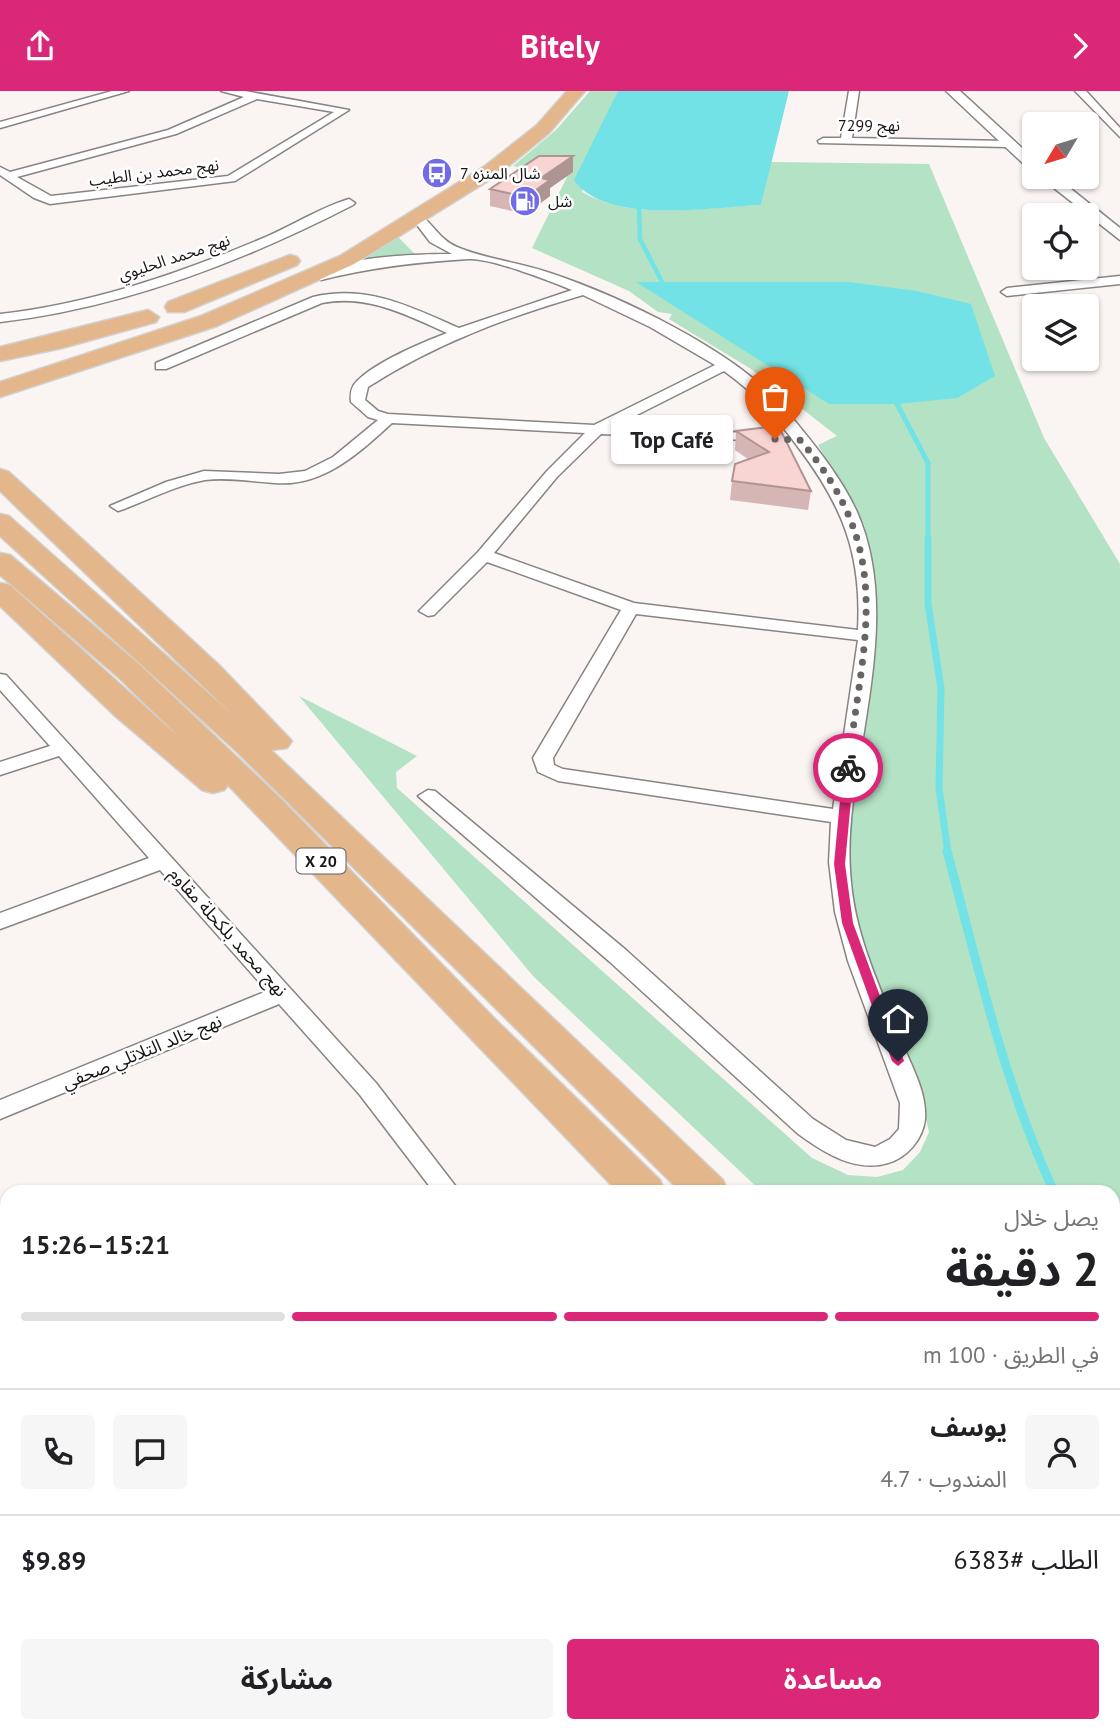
<!DOCTYPE html>
<html lang="ar">
<head>
<meta charset="utf-8">
<style>
	:root { --surface:#fff; --page:#f6f6f6; --text:#202124; --muted:#757577; --line:#e0e0e0; --accent:#db2777 }
	body { margin:0; font-family:"PT Sans","Noto Sans Arabic",sans-serif; background:var(--page); color:var(--text); direction:rtl; height:100vh; display:flex; flex-direction:column; font-size:26px; white-space:nowrap }
	* { box-sizing:border-box; margin:0 }
	p { font-size:23px; color:var(--muted) }
	.icon { flex:none; width:38px; height:38px; fill:none; stroke:currentColor; stroke-width:2; stroke-linecap:round; stroke-linejoin:round }
	.map { position:relative; flex:1; overflow:hidden; direction:ltr }
	.panel { position:absolute; left:0px; top:1094px; width:1120px; height:548px; display:flex; flex-direction:column; background:var(--surface); border-radius:21px 21px 0 0; box-shadow:0 2px 5px #0004; direction:rtl }
	.panel>* { flex:none }
	.needle { width:46px; rotate:232deg }
	.controls { position:absolute; left:1022px; top:21px; display:grid; gap:14px }
	.controls a { display:grid; place-items:center; width:77px; height:77px; border-radius:7px; background:var(--surface); box-shadow:0 2px 5px #0004; font-size:35px }
	.pin { position:absolute; display:grid; place-items:center; width:60px; height:60px; color:#fff; margin:-72px -30px; border-radius:50% 50% 50% 0; rotate:-45deg; box-shadow:0 0 7px #0007 }
	.pin .icon { rotate:45deg }
	.courier { position:absolute; display:grid; place-items:center; width:70px; height:70px; margin:-35px; border:5px solid #db2777; border-radius:50%; background:#fff; color:#222; box-shadow:0 2px 9px #0007 }
	.bubble { position:absolute; height:49px; border-radius:7px; background:var(--surface); box-shadow:0 2px 5px #0004; font-size:23px; font-weight:700; line-height:49px; text-align:center; direction:rtl }
	.headline em { font-style:normal; font-weight:700 }
	.headline div { display:flex; flex-direction:column-reverse }
	.headline { display:flex; align-items:center; justify-content:space-between; height:119px; padding:0 21px }
	h1 { font-size:46px; font-weight:700; line-height:52px }
	.bar { display:grid; grid-template-columns:repeat(4,1fr); gap:10px 7px; align-content:center; height:84px; padding:0 21px }
	.bar i { height:9px; border-radius:5px; background:var(--line) }
	.bar .current { background:var(--accent) }
	.bar p { grid-column:span 4 }
	.line { display:flex; align-items:center; gap:18px; padding:0 21px; border-top:2px solid var(--line) }
	.line div { flex:1 }
	.round { display:grid; place-items:center; flex:none; width:74px; height:74px; border-radius:7px; background:var(--page) }
	.cta { display:flex; gap:14px; margin-top:auto; padding:14px 21px }
	.cta a { flex:1; height:80px; border-radius:7px; background:var(--accent); color:#fff; font-size:28px; font-weight:700; line-height:80px; text-align:center }
	.cta a+a { background:var(--page); color:var(--text) }
	header { display:flex; justify-content:space-between; align-items:center; height:91px; padding:0 21px; background:var(--accent); color:#fff; font-size:32px; font-weight:700 }
	.map>svg:first-child { display:block }
	.green { fill:#b4e2c4 }
	.water { fill:#72e2e6 }
	.lines { fill:none; stroke-linecap:round; stroke-linejoin:round }
	.stream-far4 { stroke:#72e2e6; stroke-width:4.5 }
	.stream-far3 { stroke:#72e2e6; stroke-width:5 }
	.stream-far2 { stroke:#72e2e6; stroke-width:7 }
	.stream-far1 { stroke:#72e2e6; stroke-width:9 }
	.stream { stroke:#72e2e6; stroke-width:10 }
	.minor-casing { stroke:#898482; stroke-width:3 }
	.tertiary-casing { stroke:#898482; stroke-width:3 }
	.trunk-casing { stroke:#d1d1d0; stroke-width:3 }
	.path { stroke:#817d7b; stroke-width:6; stroke-dasharray:7 7; stroke-linecap:butt }
	.minor { fill:#fff; fill-rule:evenodd }
	.tertiary { fill:#fff; fill-rule:evenodd }
	.trunk { fill:#e4b68b; fill-rule:evenodd }
	.wall { fill:#d5b6b5 }
	.shaded-wall { fill:#ae9493 }
	.building { fill:#f8d4d2; stroke:#ae9493; stroke-width:2 }
	.route { fill:#db2777 }
	.done { stroke:#686463; stroke-width:7; stroke-dasharray:0 12.6 }
	.labels { text-anchor:middle; stroke-width:5; stroke-linejoin:round; paint-order:stroke }
	.far-street-label { font-size:16px; fill:#191716; stroke:#fff }
	.far-poi-label { font-size:16px; fill:#191716; stroke:#fff; text-anchor:start }
	.shield { fill:#fff; stroke:#5e5d5c; stroke-width:2 }
	.shield-label { font-size:16px; font-weight:bold; fill:#191716 }
	.street-label { font-size:18px; fill:#191716; stroke:#fff }
</style>
</head>
<body>
<header><svg class="icon" aria-label="forward" viewBox="0 0 24 24"><path d="M9 5l7 7-7 7"/></svg>Bitely<svg class="icon" aria-label="share" viewBox="0 0 24 24"><path d="M12 15V3M7 8l5-5 5 5M5 13v7h14v-7"/></svg></header>
<div class="map">
<svg width="1120" height="1641" viewBox="0 0 1120 1641">
	<rect width="100%" height="100%" fill="#faf4f2"/>
	<g class="green">
		<path d="M590,0h28l-18,39 -18,62c52,30 121,15 179,13l10,-43 158,2 115,274 76,126v961l-7,-6v-327h-351l-229,-216 -234,-280 118,60 -21,16 1,16 415,370 36,17 29,2 26,-7 17,-18 9,-20 -10,-42 -45,-111 -29,-111 30,-217v-70l-11,-57 -46,-79 19,-9 -86,-67 -82,-50 3,-5 -14,-2 -29,-21 -97,-43 35,-71 -54,-11 43,-36z"/>
		<path d="M397,145l18,18 -63,8z"/>
	</g>
	<g class="water">
		<path d="M618,0h171l-28,114c-50,2 -155,21 -187,-25z"/>
		<path d="M636,191h213l68,9 54,13 24,72 -38,22 -60,6h-68z"/>
	</g>
	<g class="lines">
		<path class="stream-far4" d="M639,118l1,30 22,43"/>
		<path class="stream-far3" d="M897,313l31,59v78"/>
		<path class="stream-far2" d="M928,448v65l13,84 -2,100 9,65"/>
		<path class="stream-far1" d="M947,760c31,115 57,233 107,341"/>
		<path class="stream" d="M1113,1195l7,10"/>
		<g class="minor-casing">
			<g id="minor">
				<path d="M112,0h17l-129,37v-6z"/>
				<path d="M221,0h24l104,19 -114,71 -185,23 -16,-6 -34,-23v-8l10,5 158,-42 76,-33zM257,8l77,13 -106,64 -177,20 -34,-19 159,-43z"/>
				<path d="M849,0h10l-7,47 155,3 6,3 -6,3 -188,-4 -1,-2 5,-3h18z"/>
				<path d="M1075,0h11l34,37v9z"/>
				<path d="M349,108l6,4 -2,2c-109,56 -230,103 -353,117v-8c90,-10 178,-40 261,-75 29,-12 58,-31 88,-40z"/>
				<path d="M417,122c15,8 22,27 40,34 28,12 61,15 90,25 71,23 189,79 237,136 26,31 56,67 73,104 32,73 17,156 5,232 -8,47 -16,92 -11,139 5,56 31,108 51,160 10,24 25,50 23,76 -2,20 -18,39 -37,44 -33,10 -65,-11 -91,-30l-187,-171 -192,-166 10,-6 7,1 191,159 187,169 33,21 29,7 15,-8 9,-10 1,-26 -52,-142 -13,-49 -6,-50 2,-40 -273,-41 -20,-9 -5,-14 88,-148 -134,-48 -53,53 -6,1 -9,-5 59,-59 69,-81 38,-38 -193,-10c-33,30 -69,64 -117,60 -23,-1 -46,-6 -70,-3 -28,5 -55,19 -81,29l-6,2 -8,-5 56,-24 38,-11 75,3 26,-3 28,-14 45,-37 -10,-3 -17,-15c-1,-8 0,-15 6,-21 19,-19 64,-38 90,-48 -41,-18 -79,-39 -125,-30l-156,66h-10v-6l157,-66c54,-13 98,10 146,31l113,-38c-22,-9 -81,-32 -103,-31 -51,3 -97,8 -148,21l-6,-4c24,-20 105,-22 137,-22l-22,-12 -19,-25zM583,204l67,32 65,38 -121,60 -206,-11 -10,-3 -13,-11 3,-13c67,-43 139,-70 215,-92zM724,280c31,22 52,46 74,76 45,59 64,108 60,183l-224,-27 -140,-50 63,-76 44,-43 167,7 2,-3 -7,-4 -148,-8zM636,523l222,26 -25,169 -270,-40 -9,-4 -1,-7z"/>
				<path d="M1120,185v8l-113,12 -6,-4 6,-4z"/>
				<path d="M0,583l6,1 370,408 84,109h-26l-74,-97 -81,-91 -279,115v-19l267,-109 -107,-121 -160,59v-16l149,-55 -90,-102 -59,19v-13l50,-16 -50,-56z"/>
				<path d="M7,1322v26l-7,3v-26z"/>
				<path d="M305,1634h32l2,7h-32z"/>
				<path d="M710,1634h32l2,7h-32z"/>
			</g>
		</g>
		<g class="tertiary-casing">
			<g id="tertiary">
				<path d="M946,0h14l74,68v11l-5,-1z"/>
				<path d="M1040,86h16l64,51v12z"/>
			</g>
		</g>
		<g class="trunk-casing">
			<g id="trunk">
				<path d="M567,0h18l-36,42 -50,41 -145,90 -137,62 -217,71v-15l201,-66 139,-60 145,-90 52,-41z"/>
				<path d="M290,164l7,2 3,4 -3,4 -113,47h-16l-3,-5 3,-5z"/>
				<path d="M148,219l11,7 -3,5 -94,26 -62,13v-14z"/>
				<path d="M0,378l9,3 210,193 73,76 -5,7 -16,2 452,430 5,12h-47l-445,-441 -236,-215v-22l9,2 225,200 -234,-225z"/>
				<path d="M0,462l10,2 130,110 141,134 214,220 165,161 5,12h-47l-390,-407 -4,5 -11,3 -11,-3 -89,-76 -113,-108v-23l10,2 171,154 -63,-62 -118,-102z"/>
				<path d="M1113,1367l7,3v47l-7,-3z"/>
				<path d="M1113,1446l7,3v51l-7,-2z"/>
				<path d="M1113,1508l7,3v93l-7,-3z"/>
			</g>
		</g>
		<path class="path" d="M0,1583l7,-3"/>
		<use href="#minor" class="minor"/>
		<use href="#tertiary" class="tertiary"/>
		<use href="#trunk" class="trunk"/>
	</g>
	<g class="wall">
		<path d="M573,65v16l-23,16v8l-24,18 -36,-8v-17z"/>
		<path d="M768,336l43,64 -3,19 -78,-10 2,-19 16,-22 -13,-9 1,-19z"/>
	</g>
	<path class="shaded-wall" d="M573,65v16l-23,16v8l-24,18v-17l15,-19z"/>
	<g class="building">
		<path d="M539,65h34l-32,22 9,2 -24,17 -36,-8z"/>
		<path d="M768,336l13,4 30,60 -79,-10 3,-17 34,-12 -33,-21z"/>
	</g>
	<path class="route" d="M848,674l6,3 -9,96 8,59 51,138 -6,5 -6,-5 -50,-138 -8,-59 9,-96z"/>
	<g class="lines">
		<path class="done" d="M775,348l25,1c97,112 63,197 48,328"/>
	</g>
	<defs>
		<g id="bus-disc" transform="scale(1.575)"><circle r="9.5" fill="#716ce6" stroke="#fff"/><path d="M-5-6H5V4H4V6H2V4H-2V6H-4V4H-5ZM-3.5-4V0h7V-4ZM-3.5 1.2v1.5H-2V1.2ZM2 1.2v1.5H3.5V1.2Z" fill="#fff"/></g>
		<g id="fuel-disc" transform="scale(1.575)"><circle r="9.5" fill="#716ce6" stroke="#fff"/><path d="M-5.5-6h7V0h2V4h1.3V-2.5L3-4.5l.8-.8L6-3V5H2.5V1h-1V6h-7ZM-4.2-4.7v3.2H.2V-4.7Z" fill="#fff"/></g>
	</defs>
	<g fill-rule="evenodd">
		<use href="#bus-disc" x="437" y="82"/>
		<use href="#fuel-disc" x="525" y="110"/>
	</g>
	<g class="labels">
		<g class="far-street-label">
			<text x="869" y="40">نهج 7299</text>
			<text transform="translate(154 81) rotate(-7)" y="6">نهج محمد بن الطيب</text>
			<text transform="translate(174 166) rotate(-18)" y="6">نهج محمد الحليوي</text>
		</g>
		<g class="far-poi-label">
			<text x="460" y="88">شال المنزه 7</text>
			<text x="548" y="116">شل</text>
		</g>
		<rect class="shield" x="296.5" y="757.5" width="49" height="25" rx="5"/>
		<g class="shield-label">
			<text x="321" y="776">X 20</text>
		</g>
		<g class="street-label">
			<text transform="translate(228 841) rotate(48)" y="6">نهج محمد بلكحلة مقاوم</text>
			<text transform="translate(142 961) rotate(-22)" y="6">نهج خالد التلاتلي صحفي</text>
		</g>
	</g>
</svg>
<div class="controls">
<a><svg class="needle" viewBox="-14 -14 28 28"><path d="M0-13l5 13h-10z" fill="#e53935"/><path d="M0 13l5-13h-10z" fill="#757577"/></svg></a>
<a><svg class="icon" aria-label="locate" viewBox="0 0 24 24"><circle cx="12" cy="12" r="6"/><path d="M12 2v4M12 18v4M2 12h4M18 12h4"/></svg></a>
<a><svg class="icon" aria-label="layers" viewBox="0 0 24 24"><path d="M12 4l9 5-9 5-9-5zM3 14l9 5 9-5"/></svg></a>
</div>
<div class="pin" style="left:775px;top:348px;background:#ea580c"><svg class="icon" aria-label="bag" viewBox="0 0 24 24"><path d="M5 8h14l-1 12H6zM9 8a3 3 0 0 1 6 0"/></svg></div>
<div class="pin" style="left:898px;top:970px;background:#1f2937"><svg class="icon" aria-label="home" viewBox="0 0 24 24"><path d="M3 11l9-7 9 7M6 9v11h12V9"/></svg></div>
<div class="courier" style="left:848px;top:677px"><svg class="icon" aria-label="bike" viewBox="0 0 24 24"><circle cx="6" cy="16" r="4"/><circle cx="18" cy="16" r="4"/><path d="M6 16l4-8h5l3 8M10 8l3 8H6M13 5h3"/></svg></div>
<div class="bubble" style="left:611px;top:324px;width:122px">Top Café</div>
<section class="panel">
<div class="headline"><div><h1>2 دقيقة</h1><p>يصل خلال</p></div><em>15:21–15:26</em></div>
<div class="bar"><i class="current"></i><i class="current"></i><i class="current"></i><i></i><p>في الطريق · 100 m</p></div>
<div class="line" style="height:126px"><a class="round"><svg class="icon" aria-label="person" viewBox="0 0 24 24"><circle cx="12" cy="8" r="4"/><path d="M4 21q1-7 8-7t8 7"/></svg></a><div><b>يوسف</b><p>المندوب · 4.7</p></div><a class="round"><svg class="icon" aria-label="chat" viewBox="0 0 24 24"><path d="M4 5h16v11H9l-5 4z"/></svg></a><a class="round"><svg class="icon" aria-label="phone" viewBox="0 0 24 24"><path d="M5 4h4l2 5-3 2q2 4 5 5l2-3 5 2v4C11 20 4 13 5 4z"/></svg></a></div>
<div class="line" style="height:91px"><div>الطلب #6383</div><b>$9.89</b></div>
<div class="cta"><a>مساعدة</a><a>مشاركة</a></div>
</section>
</div>
</body>
</html>
